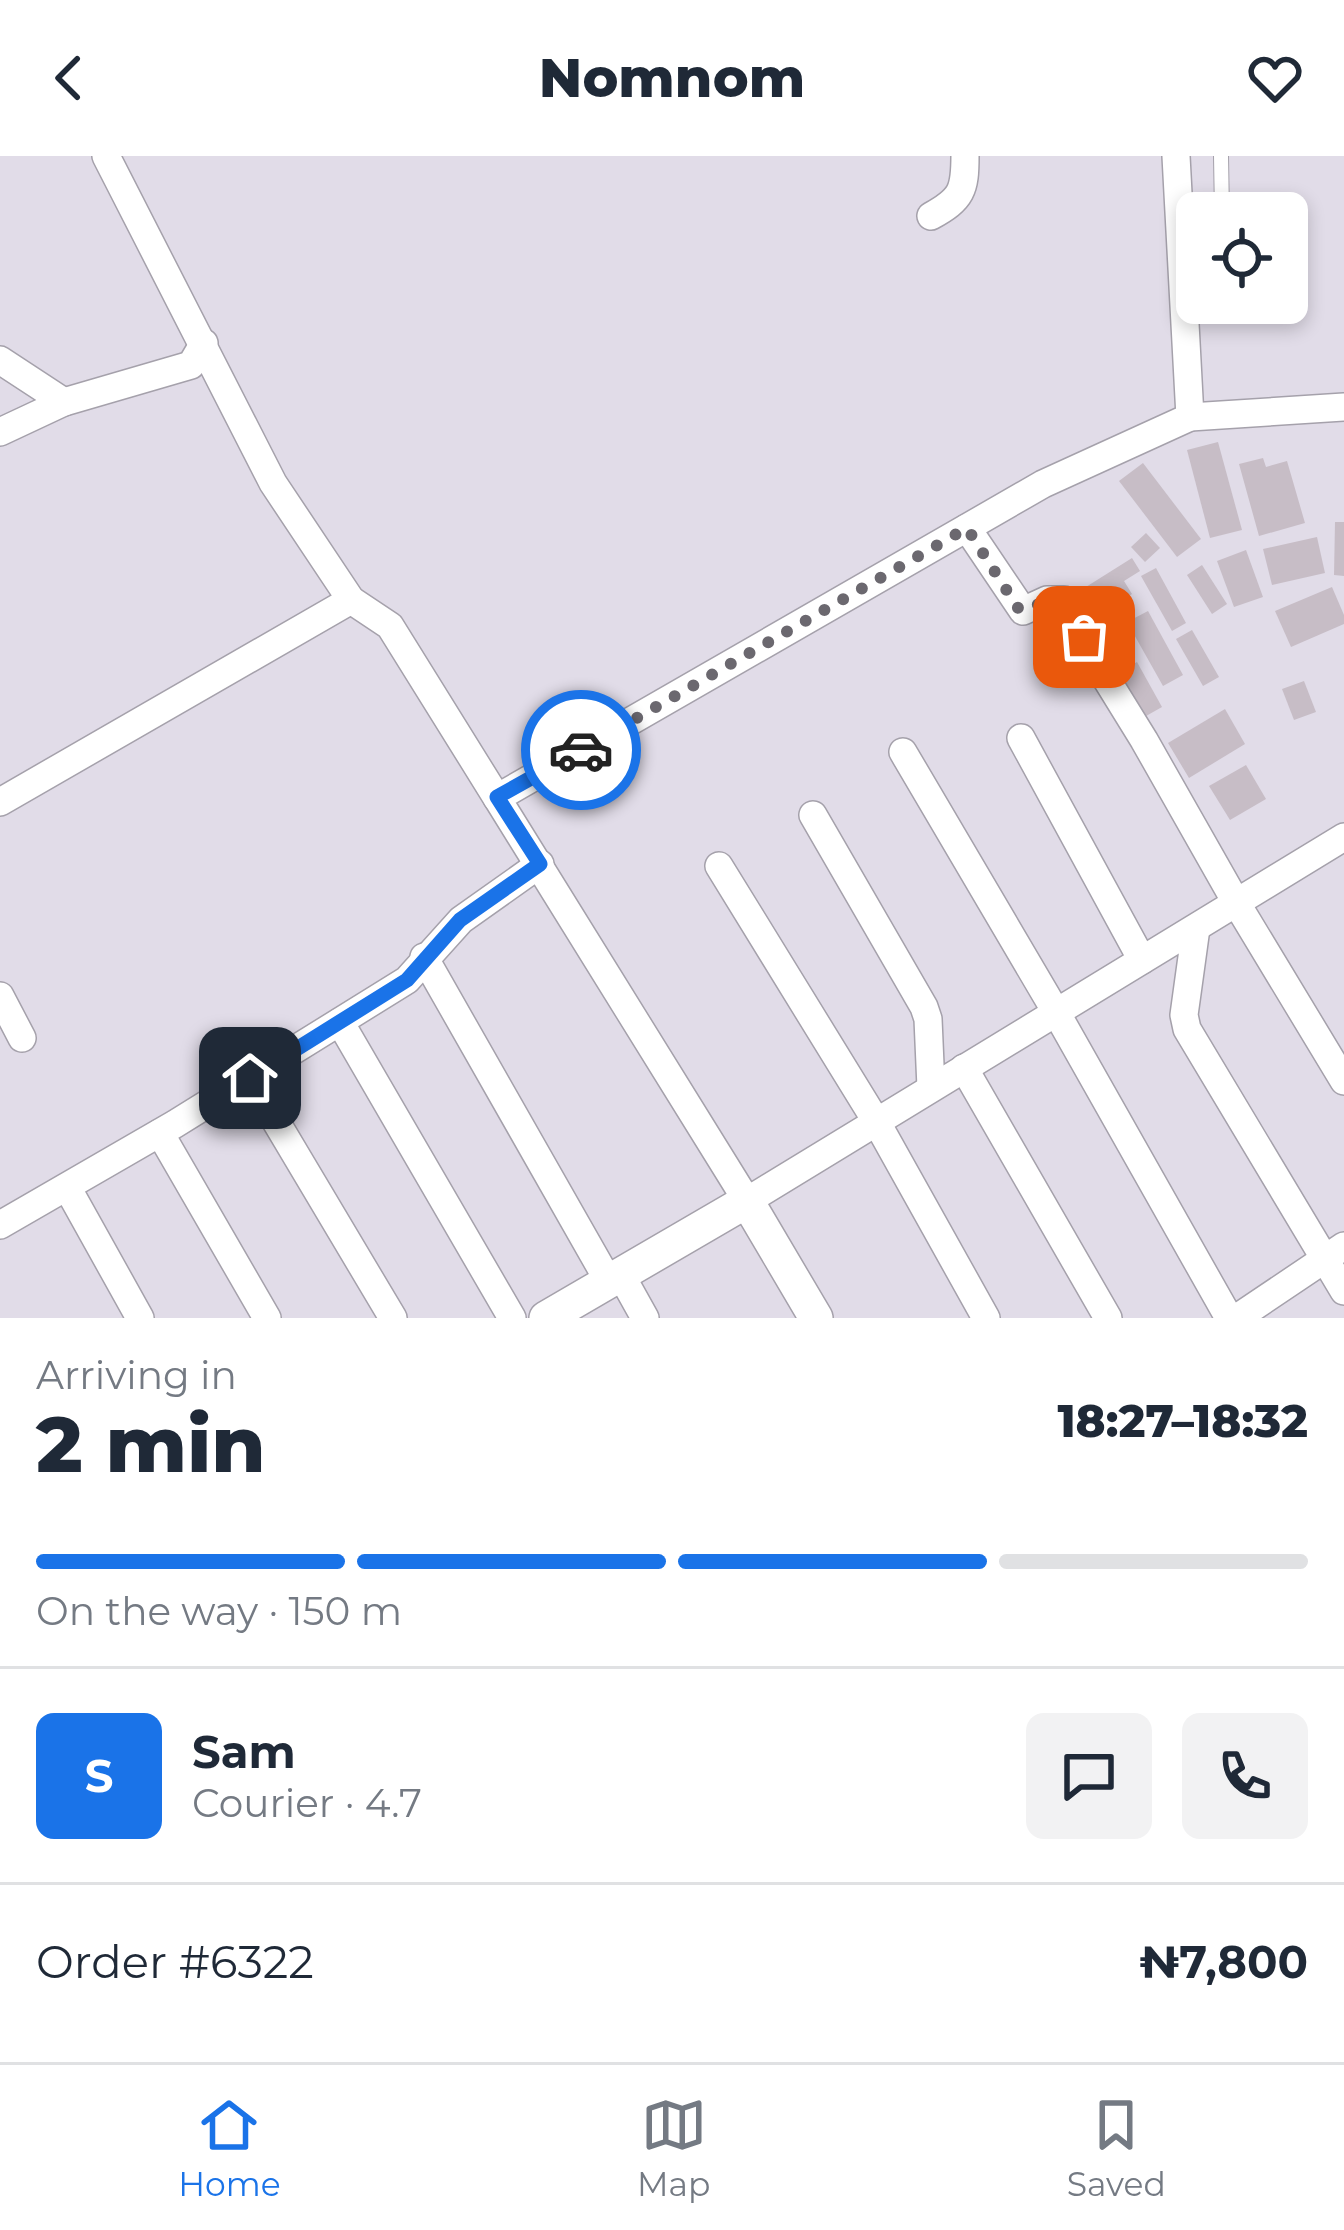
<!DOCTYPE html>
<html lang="en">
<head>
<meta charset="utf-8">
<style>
	:root { --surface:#fff; --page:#f2f2f3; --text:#1f2937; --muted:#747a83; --line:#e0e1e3; --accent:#1a73e8 }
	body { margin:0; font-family:Montserrat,sans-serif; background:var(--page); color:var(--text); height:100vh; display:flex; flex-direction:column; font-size:45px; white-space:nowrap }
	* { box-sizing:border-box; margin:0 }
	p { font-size:39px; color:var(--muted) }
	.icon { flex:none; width:66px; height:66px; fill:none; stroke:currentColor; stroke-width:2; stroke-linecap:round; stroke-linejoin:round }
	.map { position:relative; height:1162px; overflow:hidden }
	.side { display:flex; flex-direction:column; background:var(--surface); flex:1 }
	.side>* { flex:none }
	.fabs { position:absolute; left:1176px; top:36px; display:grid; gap:24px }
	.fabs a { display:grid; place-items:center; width:132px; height:132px; border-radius:18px; background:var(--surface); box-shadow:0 6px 18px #0003; font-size:60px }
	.pin { position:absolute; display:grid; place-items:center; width:102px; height:102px; color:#fff; margin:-51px; border-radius:24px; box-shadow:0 6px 18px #0006 }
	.courier { position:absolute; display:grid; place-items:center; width:120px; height:120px; margin:-60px; border:9px solid #1a73e8; border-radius:50%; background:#fff; color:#222; box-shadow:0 3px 15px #0007 }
	.head em { font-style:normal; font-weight:800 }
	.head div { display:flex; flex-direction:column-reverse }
	.head { display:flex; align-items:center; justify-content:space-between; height:204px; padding:0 36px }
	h1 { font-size:78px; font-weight:800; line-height:90px }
	.bar { display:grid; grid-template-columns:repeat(4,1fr); gap:18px 12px; align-content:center; height:144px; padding:0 36px }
	.bar i { height:15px; border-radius:9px; background:var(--line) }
	.bar .current { background:var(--accent) }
	.bar p { grid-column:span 4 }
	.line { display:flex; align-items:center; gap:30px; padding:0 36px; border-top:3px solid var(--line) }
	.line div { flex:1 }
	.round { display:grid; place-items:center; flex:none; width:126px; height:126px; border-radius:18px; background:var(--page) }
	header { display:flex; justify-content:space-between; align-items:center; height:156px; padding:0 36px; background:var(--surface); font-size:54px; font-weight:800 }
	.dock { display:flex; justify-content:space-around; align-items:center; height:168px; border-top:3px solid var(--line); background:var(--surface); font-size:33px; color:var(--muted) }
	.dock a { display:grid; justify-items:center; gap:6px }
	.dock .current { color:var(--accent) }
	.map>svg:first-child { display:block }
	.building { fill:#c7bdc6 }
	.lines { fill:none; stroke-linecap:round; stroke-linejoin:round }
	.service-casing { stroke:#a5a1ab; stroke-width:16 }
	.minor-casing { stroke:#a5a1ab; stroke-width:30 }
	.tertiary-casing { stroke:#a5a1ab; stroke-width:36 }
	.service { stroke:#fff; stroke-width:14 }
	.minor { stroke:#fff; stroke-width:27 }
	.tertiary { stroke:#fff; stroke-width:33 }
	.done { stroke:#6b686f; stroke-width:12; stroke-dasharray:0 21.6 }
	.route { stroke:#1a73e8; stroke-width:15 }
</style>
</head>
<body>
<header><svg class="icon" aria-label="back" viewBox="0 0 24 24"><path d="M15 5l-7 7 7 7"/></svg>Nomnom<svg class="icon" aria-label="heart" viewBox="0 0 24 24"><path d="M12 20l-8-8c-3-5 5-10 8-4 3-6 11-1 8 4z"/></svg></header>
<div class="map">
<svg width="1344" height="1162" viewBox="0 0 1344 1162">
	<rect width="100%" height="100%" fill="#e1dce8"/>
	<g class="building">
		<path d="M1218,286l24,88 -32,8 -23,-88z"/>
		<path d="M1263,302l3,9 21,-6 18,62 -46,13 -20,-72z"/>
		<path d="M1143,307l58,76 -24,18 -58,-76z"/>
		<path d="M1335,366h9v54l-10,-1z"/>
		<path d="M1146,377l14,15 -15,14 -14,-15z"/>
		<path d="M1317,381l8,36 -53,12 -9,-36z"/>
		<path d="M1246,394l17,47 -29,10 -17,-46z"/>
		<path d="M1132,402l8,13 -16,10 8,13 -46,29 -16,-26z"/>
		<path d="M1202,409l25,39 -15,10 -25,-39z"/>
		<path d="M1156,412l30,55 -14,8 -31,-55z"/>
		<path d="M1332,431l12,28v9l-53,23 -16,-36z"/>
		<path d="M1113,454l22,40 -24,13 -22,-40z"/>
		<path d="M1148,455l35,64 -20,11 -36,-64z"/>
		<path d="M1192,474l27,47 -16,9 -27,-47z"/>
		<path d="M1137,506l25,45 -23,13 -25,-45z"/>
		<path d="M1304,525l12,31 -22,8 -12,-31z"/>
		<path d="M1225,553l20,35 -56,34 -21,-35z"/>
		<path d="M1246,609l20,34 -36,21 -21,-34z"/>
	</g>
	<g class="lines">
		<g class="service-casing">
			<g id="service">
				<path d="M1221,0l1,57"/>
				<path d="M1224,147v6"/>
			</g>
		</g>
		<g class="minor-casing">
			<g id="minor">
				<path d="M106,0l167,327 78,117 39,26 107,172"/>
				<path d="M1176,0l14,261 -147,67 -546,314 250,403 597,-364"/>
				<path d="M931,60c31,-17 34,-26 34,-60"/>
				<path d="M0,204l64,42"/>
				<path d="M1190,261l154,-10"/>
				<path d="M0,276l64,-30 127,-37 13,-22"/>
				<path d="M967,372l56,83 24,-11h17l22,46 58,94 93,164 107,177"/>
				<path d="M1021,582l121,222"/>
				<path d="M903,596l153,260 173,306"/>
				<path d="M0,646l351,-202"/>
				<path d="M813,659l111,192 4,12 3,69"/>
				<path d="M719,710l157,255 110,197"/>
				<path d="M1196,772l-12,87 3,14 157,262"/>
				<path d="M424,801l185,325"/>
				<path d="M0,840l22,42"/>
				<path d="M340,866l172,296"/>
				<path d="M964,912l144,250"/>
				<path d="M250,922l143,240"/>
				<path d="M160,977l107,185"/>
				<path d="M67,1031l73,131"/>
				<path d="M0,1069l175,-101 232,-144 54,-60 79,-56"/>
				<path d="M621,1119l24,43"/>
				<path d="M1237,1162l107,-72"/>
			</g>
		</g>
		<g class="tertiary-casing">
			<path id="tertiary" d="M546,1162l201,-117 69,117"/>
		</g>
		<use href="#service" class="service"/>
		<use href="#minor" class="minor"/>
		<use href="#tertiary" class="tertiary"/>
	</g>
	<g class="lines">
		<path class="done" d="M581,594l386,-222 51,80 10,2 18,-10h18l20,37"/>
		<path class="route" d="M250,922l157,-98 53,-60 80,-56 -43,-67 84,-47"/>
	</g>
</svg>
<div class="fabs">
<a><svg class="icon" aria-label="locate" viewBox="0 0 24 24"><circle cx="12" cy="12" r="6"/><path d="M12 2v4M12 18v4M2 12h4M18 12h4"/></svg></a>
</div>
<div class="pin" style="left:1084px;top:481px;background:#ea580c"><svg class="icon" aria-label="bag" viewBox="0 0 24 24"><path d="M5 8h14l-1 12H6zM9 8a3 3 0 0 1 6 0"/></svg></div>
<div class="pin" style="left:250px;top:922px;background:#1f2937"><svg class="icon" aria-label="home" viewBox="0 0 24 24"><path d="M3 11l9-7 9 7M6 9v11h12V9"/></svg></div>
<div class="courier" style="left:581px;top:594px"><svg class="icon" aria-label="car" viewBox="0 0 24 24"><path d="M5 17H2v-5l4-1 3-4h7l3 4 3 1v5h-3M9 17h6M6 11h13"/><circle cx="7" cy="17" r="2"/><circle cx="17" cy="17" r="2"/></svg></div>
</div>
<section class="side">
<div class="head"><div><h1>2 min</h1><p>Arriving in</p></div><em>18:27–18:32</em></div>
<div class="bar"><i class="current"></i><i class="current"></i><i class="current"></i><i></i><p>On the way · 150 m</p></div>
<div class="line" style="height:216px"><b class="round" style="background:var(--accent);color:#fff">S</b><div><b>Sam</b><p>Courier · 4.7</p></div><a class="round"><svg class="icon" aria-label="chat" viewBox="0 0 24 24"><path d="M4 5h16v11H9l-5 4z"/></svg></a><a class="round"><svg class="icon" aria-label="phone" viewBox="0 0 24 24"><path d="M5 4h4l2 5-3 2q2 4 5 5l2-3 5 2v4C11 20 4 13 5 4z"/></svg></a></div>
<div class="line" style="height:156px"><div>Order #6322</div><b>₦7,800</b></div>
</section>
<nav class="dock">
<a class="current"><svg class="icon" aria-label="home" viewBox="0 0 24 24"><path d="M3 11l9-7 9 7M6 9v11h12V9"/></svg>Home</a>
<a><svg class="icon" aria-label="map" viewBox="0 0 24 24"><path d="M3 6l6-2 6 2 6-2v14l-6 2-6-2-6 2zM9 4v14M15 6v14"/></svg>Map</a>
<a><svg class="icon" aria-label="saved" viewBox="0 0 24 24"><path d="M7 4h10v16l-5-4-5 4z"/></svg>Saved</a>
</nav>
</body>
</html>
